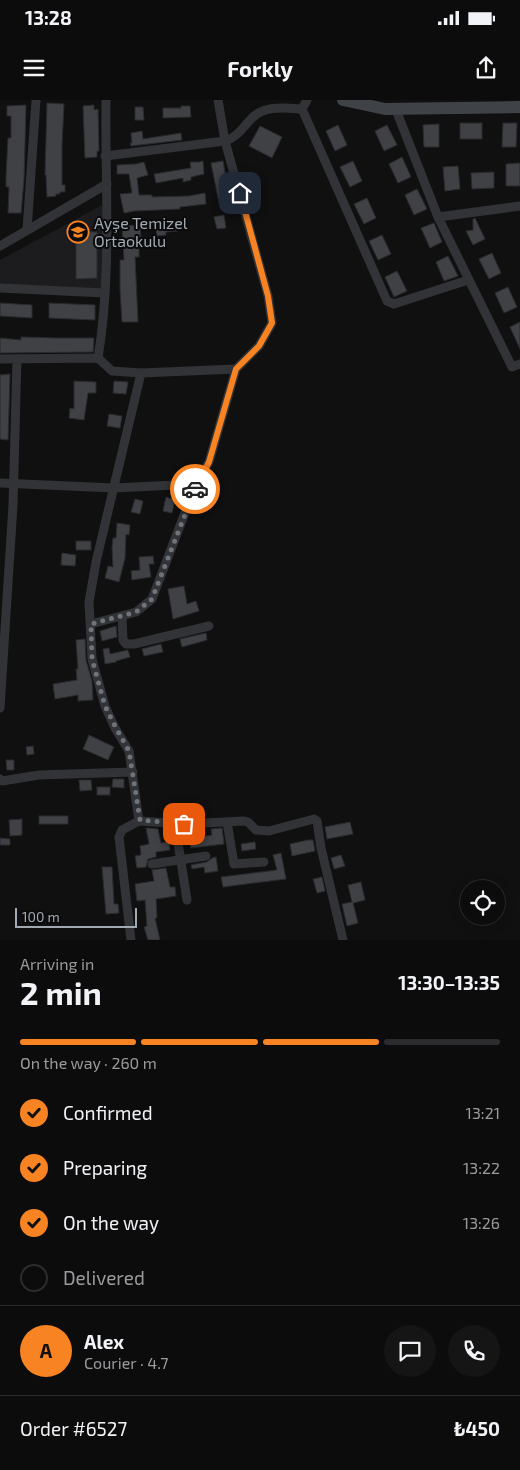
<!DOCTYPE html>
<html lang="en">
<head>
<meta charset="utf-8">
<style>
	:root { --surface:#0c0c0d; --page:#151516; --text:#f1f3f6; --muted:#9a9b9d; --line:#2c2c2e; --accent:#f88322 }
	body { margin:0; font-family:"Exo 2",sans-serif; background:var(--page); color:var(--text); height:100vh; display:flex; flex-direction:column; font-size:19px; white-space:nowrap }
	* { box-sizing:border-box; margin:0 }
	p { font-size:16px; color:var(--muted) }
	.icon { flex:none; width:28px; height:28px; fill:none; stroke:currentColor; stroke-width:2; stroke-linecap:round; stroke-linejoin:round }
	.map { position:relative; height:840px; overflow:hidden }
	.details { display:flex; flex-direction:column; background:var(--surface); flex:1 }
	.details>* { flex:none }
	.buttons { position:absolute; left:460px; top:780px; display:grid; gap:10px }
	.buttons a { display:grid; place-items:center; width:45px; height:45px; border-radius:50%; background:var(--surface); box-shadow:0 2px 12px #0003,0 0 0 1px var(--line); font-size:25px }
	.scale { position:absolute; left:15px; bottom:12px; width:122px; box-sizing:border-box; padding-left:5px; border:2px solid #a1aab3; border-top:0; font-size:14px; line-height:18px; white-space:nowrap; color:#a1aab3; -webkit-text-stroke:4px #0b0b0c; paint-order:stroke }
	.pin { position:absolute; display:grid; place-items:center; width:42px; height:42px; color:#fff; margin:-21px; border-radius:10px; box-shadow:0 2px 8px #0006 }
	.courier { position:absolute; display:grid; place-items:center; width:50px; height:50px; margin:-25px; border:4px solid #f88322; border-radius:50%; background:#fff; color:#222; box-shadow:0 1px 6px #0007 }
	.summary em { font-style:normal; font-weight:700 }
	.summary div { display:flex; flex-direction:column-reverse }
	.summary { display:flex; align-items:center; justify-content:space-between; height:85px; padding:0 20px }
	h1 { font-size:32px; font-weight:700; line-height:38px }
	.bar { display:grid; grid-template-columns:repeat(4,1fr); gap:8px 5px; align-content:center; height:60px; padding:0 20px }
	.bar i { height:6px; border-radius:4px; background:var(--line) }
	.bar .selected { background:var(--accent) }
	.bar p { grid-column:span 4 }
	.line { display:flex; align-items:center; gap:12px; padding:0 20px; border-top:1px solid var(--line) }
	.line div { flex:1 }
	.round { display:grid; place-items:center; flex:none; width:52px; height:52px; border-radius:26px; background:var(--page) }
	ol { padding:0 20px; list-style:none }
	li { display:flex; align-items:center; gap:15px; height:55px }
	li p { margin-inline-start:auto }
	li .icon { padding:5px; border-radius:50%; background:var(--accent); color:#111; stroke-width:4 }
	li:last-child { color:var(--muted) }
	li i { width:28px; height:28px; border:2px solid var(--line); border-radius:50% }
	.status { display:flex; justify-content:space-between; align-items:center; height:35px; padding:0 25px; background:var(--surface); direction:ltr }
	.status svg { height:14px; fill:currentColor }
	header { display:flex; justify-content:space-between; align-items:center; height:65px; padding:0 20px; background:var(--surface); font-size:22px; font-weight:700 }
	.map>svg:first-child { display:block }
	.built { fill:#1c1c1e }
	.building { fill:#3f4145; stroke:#2a2b2e }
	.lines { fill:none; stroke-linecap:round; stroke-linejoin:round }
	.street { stroke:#313337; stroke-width:9 }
	.secondary { stroke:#3f4247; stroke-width:12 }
	.done { stroke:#6e747a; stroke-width:5; stroke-dasharray:0 9 }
	.route { stroke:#f88322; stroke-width:6 }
	.labels { text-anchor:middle; stroke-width:4; stroke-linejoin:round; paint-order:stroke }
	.poi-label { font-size:16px; fill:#a1aab3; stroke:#0b0b0c; text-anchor:start }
</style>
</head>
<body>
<div class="status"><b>13:28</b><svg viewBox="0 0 49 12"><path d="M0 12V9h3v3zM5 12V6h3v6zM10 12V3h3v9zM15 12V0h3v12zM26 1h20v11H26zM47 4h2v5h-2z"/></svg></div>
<header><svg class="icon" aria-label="menu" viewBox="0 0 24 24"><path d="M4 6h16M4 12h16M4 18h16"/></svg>Forkly<svg class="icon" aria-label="share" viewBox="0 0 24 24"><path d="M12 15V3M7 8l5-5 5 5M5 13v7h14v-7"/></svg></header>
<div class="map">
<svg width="520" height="840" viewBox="0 0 520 840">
	<rect width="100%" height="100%" fill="#101011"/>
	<path class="built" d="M104,104v85l-104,-2v-27z"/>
	<g class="building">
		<path d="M47,3l17,1 -2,41v40h3v7h-5v2h-4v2l-9,1 -1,-22h-1z"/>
		<path d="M26,5l-2,74 -3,34h-13l1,-26h-3v-10l2,-39h3v-22h-4v-10z"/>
		<path d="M94,5v5l4,-1 1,42h-2v6l-12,1 -2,-52z"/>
		<path d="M181,6h9l1,11 -28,1v-10h18z"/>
		<path d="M135,7h8l1,13h-9z"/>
		<rect x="460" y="23" width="22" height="16"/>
		<path d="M503,23h14l-1,24h-14z"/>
		<path d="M439,24v23h-15l-1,-22z"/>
		<path d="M338,25l9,20 -12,6 -9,-20z"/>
		<path d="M387,25l10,20 -13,6 -9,-20z"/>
		<path d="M260,26l22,11 -10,21 -23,-12z"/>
		<path d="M142,31l1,8 38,-6 1,7 -51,6 -1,-3h2l-1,-10z"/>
		<path d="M402,57l9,20 -13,6 -9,-19z"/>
		<path d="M223,61l5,28h-2l3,12 -10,2 -8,-40z"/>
		<path d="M353,61l9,20 -12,6 -10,-20z"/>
		<path d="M144,62l4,13 -11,3 2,17h13v2l37,-1 16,-3 1,11 -26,3v2l-46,2 -10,2 -4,-19 12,-1 -3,-19h-12v-9l19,-1z"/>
		<path d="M199,62l4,-1 1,13 -13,3v3l-8,2v-4l-27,5 -2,-9 37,-6 -1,-6z"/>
		<path d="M520,63v23h-14v-22z"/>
		<path d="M458,66l2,23 -15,2 -2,-24z"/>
		<path d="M494,72v16l-22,1 -1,-16z"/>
		<path d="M417,89l10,20 -13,6 -9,-20z"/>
		<path d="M367,98l9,20 -12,6 -10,-20z"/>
		<path d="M224,115l2,13 -9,1 -3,-12z"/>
		<path d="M475,118l10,21 -12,6 -7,-14 7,-1v-11z"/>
		<path d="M177,121l1,10 -12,1v3l-9,1 -2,-13z"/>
		<path d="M434,123l8,19 -12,6 -9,-20z"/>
		<path d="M140,125l1,14h-2v18h-4l3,65h-16l-2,-33v-29h4l-2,-34z"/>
		<path d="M76,132h21v46l-21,1z"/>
		<path d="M382,135l9,19 -13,6 -9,-19z"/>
		<path d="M492,153l9,20 -12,6 -10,-20z"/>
		<path d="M448,156l10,20 -14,5 -8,-19z"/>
		<path d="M397,171l10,20 -13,6 -9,-20z"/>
		<path d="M508,187l9,20 -13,6 -9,-20z"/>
		<path d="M0,203l32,2v13l-32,-2z"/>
		<path d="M49,203l46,2v15l-46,-2z"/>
		<path d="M520,222v27l-10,-22z"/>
		<path d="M21,237l35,1h38l-1,14 -93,1v-15l21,2z"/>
		<path d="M10,274l-2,66 -8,-1v-64z"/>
		<path d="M74,281l22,1v11h-8l-4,27 -15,-2 1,-10 4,1z"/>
		<path d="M114,281l14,1 -2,12 -13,-1z"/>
		<path d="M109,314l13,2 -2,12 -13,-2z"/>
		<path d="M166,397l9,3 -3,13 -9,-2z"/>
		<path d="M135,399l8,2 -3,13 -9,-2z"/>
		<path d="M117,423l13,2 -1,10 -3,-1 -1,24 -6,24 -14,-4 3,-12 5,1 -1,-19 1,-10h3z"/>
		<rect x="76" y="441" width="15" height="9"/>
		<path d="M62,453l14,2 -1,11 -14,-1z"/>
		<path d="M153,456l1,8h-5l2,13 -19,3 -1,-9 9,-1 -1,-13z"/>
		<path d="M184,486l3,18 9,-3 3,10 -26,8 -5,-30z"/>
		<path d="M116,526l1,11 -15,4 -2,-10z"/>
		<path d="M206,533l1,7 -25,7 -2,-8z"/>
		<path d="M85,539l1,21 6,21 1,19 -15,1v-6l-23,4 -2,-15 24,-4 -1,-11h2l-2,-29z"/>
		<path d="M161,544l2,8 -19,4 -2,-7z"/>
		<path d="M109,548l1,6 18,-4 2,7 -14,4v1l-11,2 -2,-15z"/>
		<path d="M89,635l25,12 -6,13 -25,-11z"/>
		<path d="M33,646l1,8 -7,1 -1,-8z"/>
		<path d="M6,660h8v10h-7z"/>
		<path d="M113,679h11v9l-12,-1z"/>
		<path d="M79,680h12l1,10 -12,1z"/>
		<rect x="97" y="687" width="13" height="8"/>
		<rect x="39" y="716" width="29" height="8"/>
		<path d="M22,719v16l-12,1 -1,-16z"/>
		<path d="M350,722l3,12 -26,5 -2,-12z"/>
		<path d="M146,728l12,1 3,14 8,-1 1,8 -14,2v5l-8,2 -2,8 -9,1 -2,-12 6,-1 -1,-9 9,-2z"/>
		<path d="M222,728l2,16 -33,4 -2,-9 23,-4 -1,-6z"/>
		<path d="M0,738l10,1v6h-10z"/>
		<path d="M308,740h5l2,11 -23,5 -2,-12z"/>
		<path d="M255,742l1,7 -14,2 -1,-7z"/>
		<path d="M281,753l5,26 -63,8 -2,-10 56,-7 -4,-15z"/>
		<path d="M341,755l4,11 -11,3 -3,-11z"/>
		<path d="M216,757l2,14 -13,2 -1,-6 -12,2 -1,-4 16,-3 5,-4z"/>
		<path d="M102,767h10l2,37h4l1,9 -13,1z"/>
		<path d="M166,768l4,19h5l1,9 -20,3 1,19h-2l5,22h-12l-4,-13 3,-1 -2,-26 -8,1 -2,-17 19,-3 -2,-11z"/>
		<path d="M322,777l3,14 -8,2 -4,-14z"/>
		<path d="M361,782l4,18 -12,3 5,20 -11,3 -5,-22 10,-2 -4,-17z"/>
	</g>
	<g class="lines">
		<g class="street">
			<path d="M302,9l5,-9"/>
			<path d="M396,10l42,107 74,150 8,-3"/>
			<path d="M105,56l120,-15c13,-4 18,-14 27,-23 13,-13 33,-10 50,-9l85,192 7,3 74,-24"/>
			<path d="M438,117l82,-11"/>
			<path d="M27,130l9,-130"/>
			<path d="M0,146l107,-62"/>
			<path d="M0,188l105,5"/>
			<path d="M98,258c14,-85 7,-172 8,-258"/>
			<path d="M0,259l98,-1 14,13 29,2 95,-4"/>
			<path d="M0,383l114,5 82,-4"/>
			<path d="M122,516l1,24 3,4h8l75,-18"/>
			<path d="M91,524l45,-12 16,-13 44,-115 13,-22 27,-93 23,-23 13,-23 -4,-27 -43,-155 -7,-41"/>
			<path d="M0,608l13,-203 4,-146"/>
			<path d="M0,679l2,2 37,-6 94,-3"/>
			<path d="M139,721l-10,-70 -14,-23 -10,-22 -13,-47 -3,-57 7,-40 45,-189"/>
			<path d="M227,722l7,42 30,-2"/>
			<path d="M175,724l12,76"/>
			<path d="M152,764l54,-8"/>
			<path d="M131,840l-12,-103 3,-7 17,-9 45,3 60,-3 4,1 8,8 13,1 45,-12 3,2 4,27 22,92"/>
		</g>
		<path class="secondary" d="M343,0l42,9 135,-2"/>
	</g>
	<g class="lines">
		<path class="done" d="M184,724l-44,-4 -11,-69 -13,-23 -11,-22 -13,-47 -1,-35 45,-12 16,-13 43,-110"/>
		<path class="route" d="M195,389l14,-27 27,-93 23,-23 13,-23 -4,-27 -28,-103"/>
	</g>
	<defs>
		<g id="school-ring" transform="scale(1.125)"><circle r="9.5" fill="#0b0b0c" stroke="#f88322" stroke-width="1.5"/><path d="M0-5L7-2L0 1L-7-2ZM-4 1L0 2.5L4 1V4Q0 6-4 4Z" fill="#f88322"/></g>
	</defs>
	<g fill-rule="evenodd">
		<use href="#school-ring" x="78" y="132"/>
	</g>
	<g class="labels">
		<g class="poi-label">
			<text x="94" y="129">Ayşe Temizel<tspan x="94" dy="18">Ortaokulu</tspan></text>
		</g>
	</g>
</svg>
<div class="buttons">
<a><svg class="icon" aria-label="locate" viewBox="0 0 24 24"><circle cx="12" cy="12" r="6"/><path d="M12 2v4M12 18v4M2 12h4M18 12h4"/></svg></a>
</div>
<div class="scale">100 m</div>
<div class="pin" style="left:184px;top:724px;background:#ea580c"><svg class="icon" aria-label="bag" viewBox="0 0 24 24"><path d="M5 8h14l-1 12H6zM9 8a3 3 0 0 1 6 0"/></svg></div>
<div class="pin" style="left:240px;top:93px;background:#1f2937"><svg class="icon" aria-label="home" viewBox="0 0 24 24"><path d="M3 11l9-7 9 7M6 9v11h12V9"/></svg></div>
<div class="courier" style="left:195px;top:389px"><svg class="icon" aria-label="car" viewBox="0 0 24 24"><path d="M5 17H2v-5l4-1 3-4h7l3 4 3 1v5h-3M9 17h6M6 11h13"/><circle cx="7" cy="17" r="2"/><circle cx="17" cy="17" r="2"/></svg></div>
</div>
<section class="details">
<div class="summary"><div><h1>2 min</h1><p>Arriving in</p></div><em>13:30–13:35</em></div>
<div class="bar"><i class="selected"></i><i class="selected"></i><i class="selected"></i><i></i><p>On the way · 260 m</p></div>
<ol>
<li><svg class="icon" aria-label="check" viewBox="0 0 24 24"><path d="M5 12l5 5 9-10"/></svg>Confirmed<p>13:21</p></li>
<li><svg class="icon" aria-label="check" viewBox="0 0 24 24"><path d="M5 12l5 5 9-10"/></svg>Preparing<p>13:22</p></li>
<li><svg class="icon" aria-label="check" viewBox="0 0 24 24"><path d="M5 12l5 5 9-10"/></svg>On the way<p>13:26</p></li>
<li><i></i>Delivered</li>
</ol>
<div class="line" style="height:90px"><b class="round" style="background:var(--accent);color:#111">A</b><div><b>Alex</b><p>Courier · 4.7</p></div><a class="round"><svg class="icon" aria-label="chat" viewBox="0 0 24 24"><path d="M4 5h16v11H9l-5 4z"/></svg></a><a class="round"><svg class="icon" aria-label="phone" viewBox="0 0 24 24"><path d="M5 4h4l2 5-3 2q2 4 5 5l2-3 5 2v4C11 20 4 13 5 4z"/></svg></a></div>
<div class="line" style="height:65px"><div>Order #6527</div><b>₺450</b></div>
</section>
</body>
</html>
